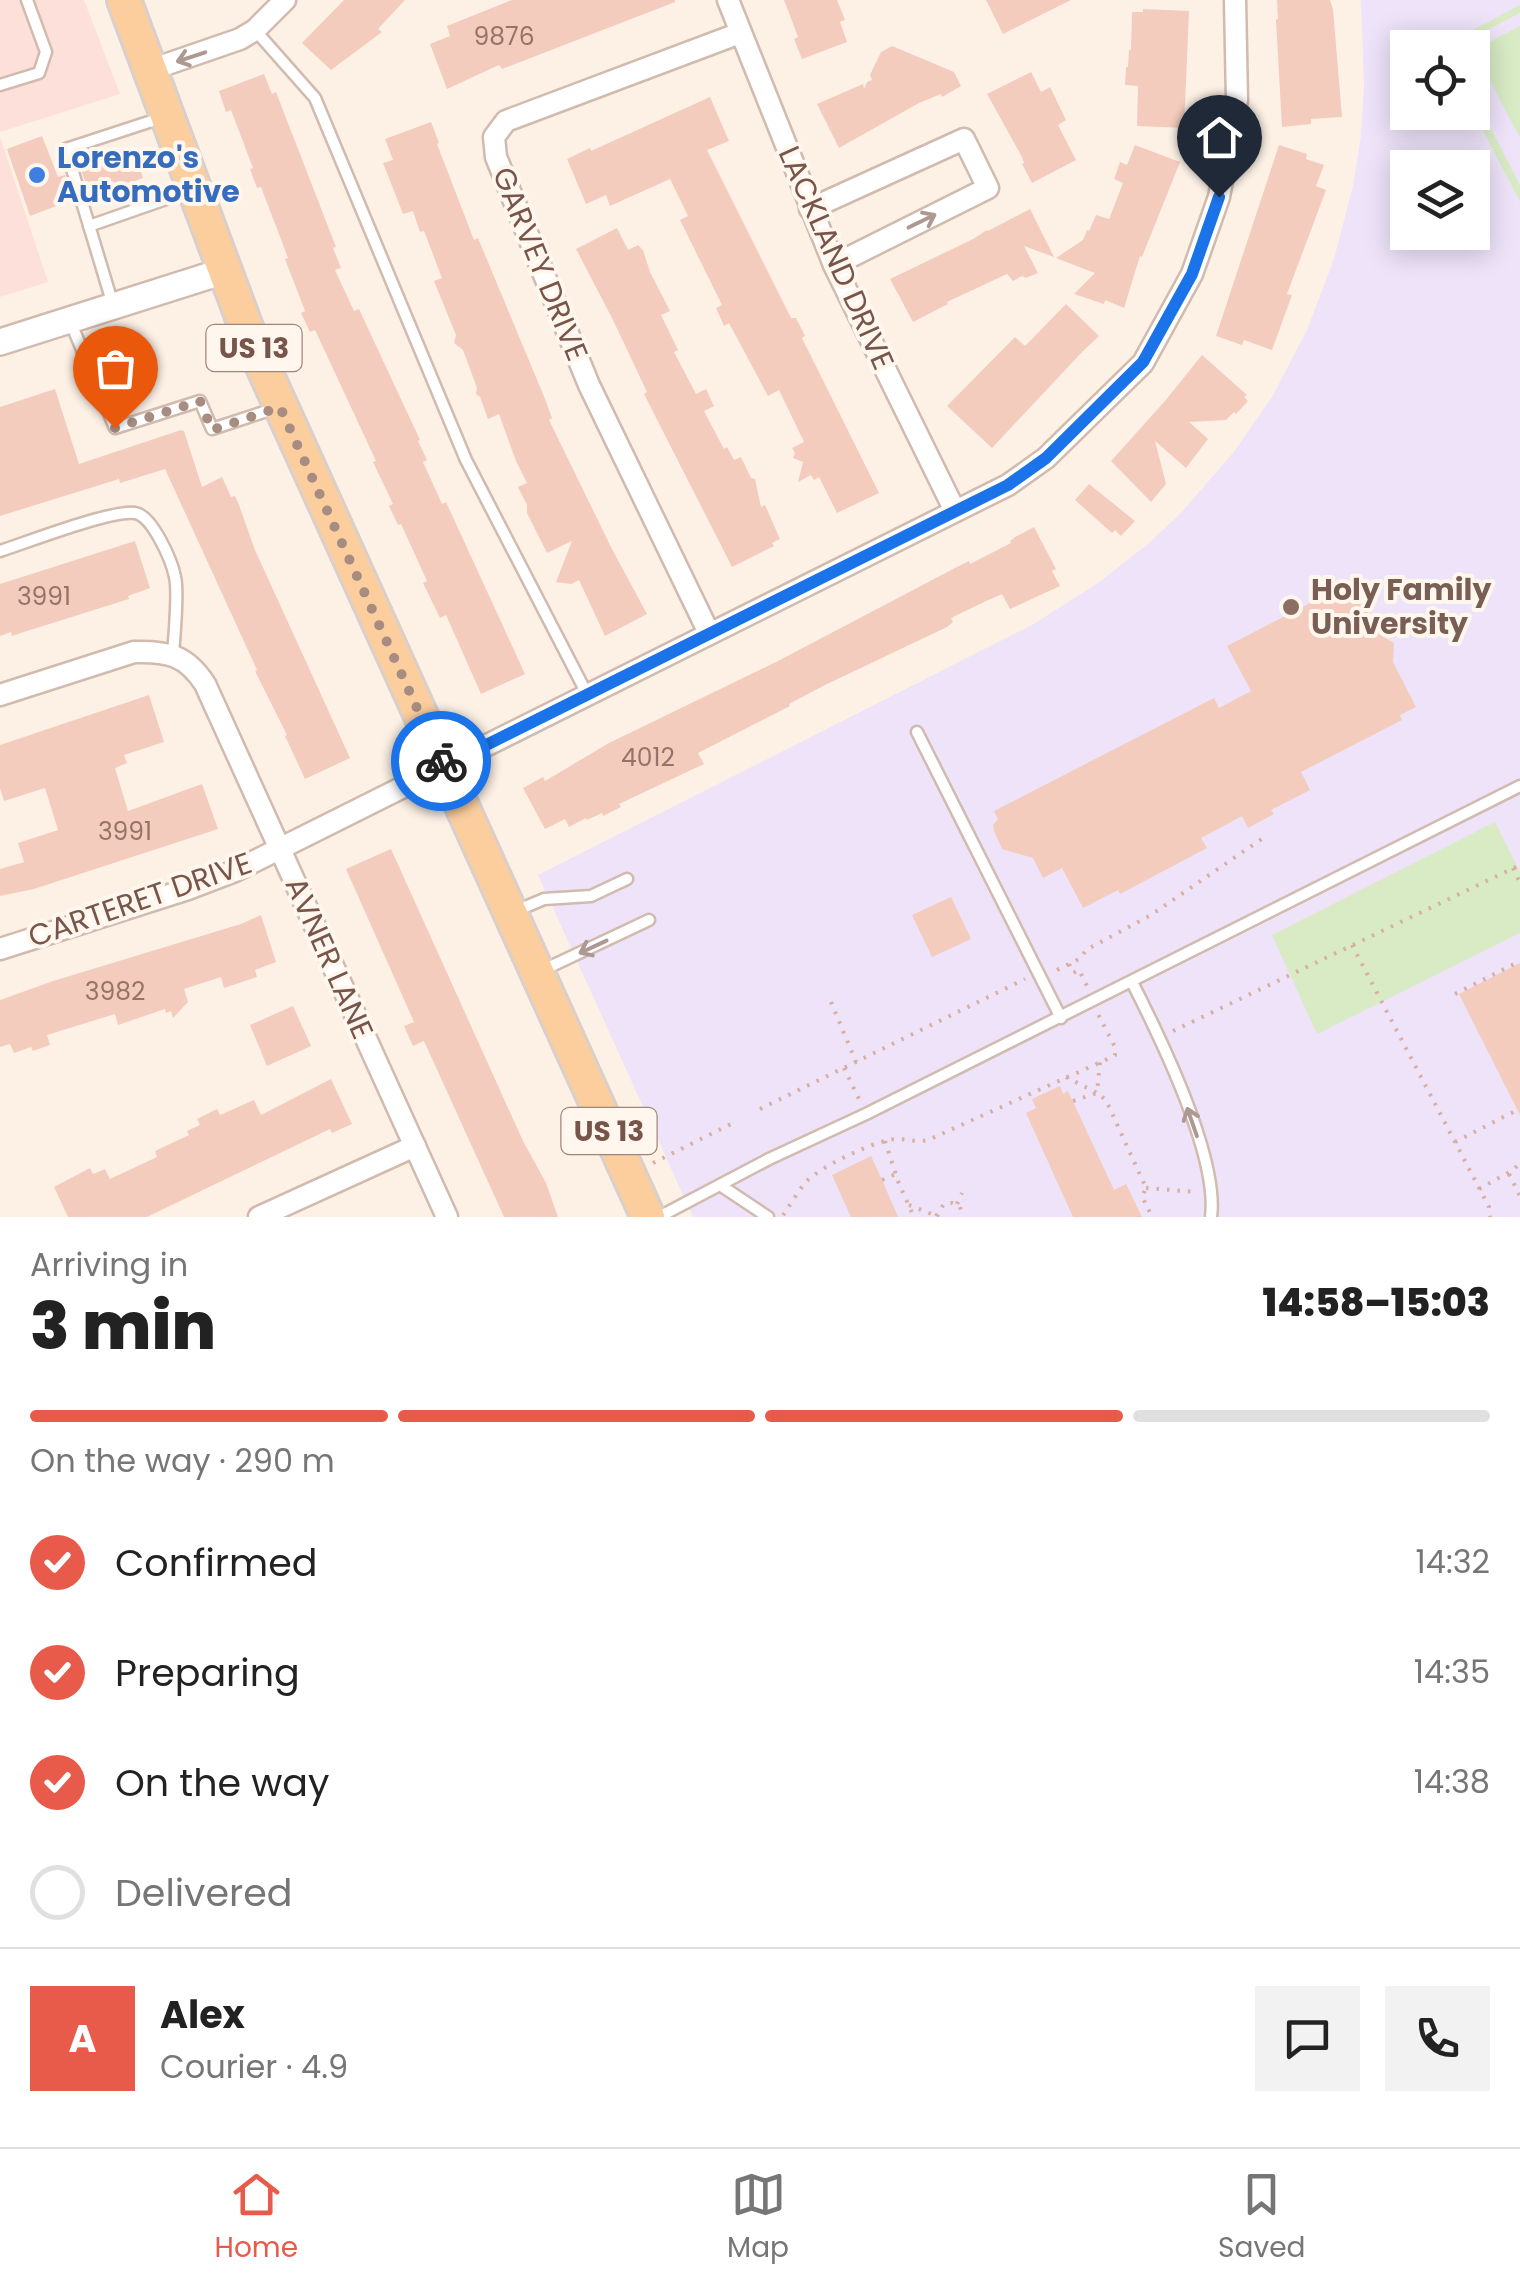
<!DOCTYPE html>
<html lang="en">
<head>
<meta charset="utf-8">
<style>
	:root { --surface:#fff; --page:#f2f2f2; --text:#222; --muted:#767676; --line:#e0e0e0; --accent:#e85b4a }
	body { margin:0; font-family:Poppins,sans-serif; background:var(--page); color:var(--text); height:100vh; display:flex; flex-direction:column; font-size:38px; white-space:nowrap }
	* { box-sizing:border-box; margin:0 }
	p { font-size:32px; color:var(--muted) }
	.icon { flex:none; width:55px; height:55px; fill:none; stroke:currentColor; stroke-width:2; stroke-linecap:round; stroke-linejoin:round }
	.map { position:relative; height:1217px; overflow:hidden }
	.sheet { display:flex; flex-direction:column; background:var(--surface); flex:1 }
	.sheet>* { flex:none }
	.controls { position:absolute; left:1390px; top:30px; display:grid; gap:20px }
	.controls a { display:grid; place-items:center; width:100px; height:100px; border-radius:0px; background:var(--surface); box-shadow:0 5px 25px #0003; font-size:50px }
	.pin { position:absolute; display:grid; place-items:center; width:85px; height:85px; color:#fff; margin:-102px -42px; border-radius:50% 50% 50% 0; rotate:-45deg; box-shadow:0 0 10px #0007 }
	.pin .icon { rotate:45deg }
	.courier { position:absolute; display:grid; place-items:center; width:100px; height:100px; margin:-50px; border:8px solid #1a73e8; border-radius:50%; background:#fff; color:#222; box-shadow:0 2px 12px #0007 }
	.summary em { font-style:normal; font-weight:800 }
	.summary div { display:flex; flex-direction:column-reverse }
	.summary { display:flex; align-items:center; justify-content:space-between; height:170px; padding:0 30px }
	h1 { font-size:65px; font-weight:800; line-height:75px }
	.bar { display:grid; grid-template-columns:repeat(4,1fr); gap:15px 10px; align-content:center; height:120px; padding:0 30px }
	.bar i { height:12px; border-radius:8px; background:var(--line) }
	.bar .selected { background:var(--accent) }
	.bar p { grid-column:span 4 }
	.line { display:flex; align-items:center; gap:25px; padding:0 30px; border-top:2px solid var(--line) }
	.line div { flex:1 }
	.round { display:grid; place-items:center; flex:none; width:105px; height:105px; border-radius:0px; background:var(--page) }
	ol { padding:0 30px; list-style:none }
	li { display:flex; align-items:center; gap:30px; height:110px }
	li p { margin-inline-start:auto }
	li .icon { padding:10px; border-radius:50%; background:var(--accent); color:#fff; stroke-width:4 }
	li:last-child { color:var(--muted) }
	li i { width:55px; height:55px; border:5px solid var(--line); border-radius:50% }
	.tab-bar { display:flex; justify-content:space-around; align-items:center; height:140px; border-top:2px solid var(--line); background:var(--surface); font-size:28px; color:var(--muted) }
	.tab-bar a { display:grid; justify-items:center; gap:5px }
	.tab-bar .selected { color:var(--accent) }
	.map>svg:first-child { display:block }
	.commercial { fill:#fde0da }
	.education { fill:#eee3f9; fill-rule:evenodd }
	.green { fill:#d8ebc4 }
	.building { fill:#f3ccbe }
	.lines { fill:none; stroke-linecap:round; stroke-linejoin:round }
	.service-casing { stroke:#d1baae; stroke-width:15 }
	.minor-casing { stroke:#d1baae; stroke-width:25 }
	.tertiary-casing { stroke:#d1baae; stroke-width:30 }
	.primary-casing { stroke:#d9cfcc; stroke-width:38 }
	.path { stroke:#d8afa0; stroke-width:4; stroke-dasharray:2.5 8; stroke-linecap:butt }
	.service { stroke:#fff; stroke-width:10 }
	.minor { stroke:#fff; stroke-width:20 }
	.tertiary { stroke:#fff; stroke-width:25 }
	.primary { stroke:#fcce9e; stroke-width:32 }
	.oneway { stroke:#ad9992 }
	.done { stroke:#a68c81; stroke-width:10; stroke-dasharray:0 18 }
	.route { stroke:#1a73e8; stroke-width:12 }
	.shop-dot { fill:#3f7fe0; stroke:#fff6ed; stroke-width:4 }
	.education-dot { fill:#8d6e63; stroke:#fff6ed; stroke-width:4 }
	.labels { text-anchor:middle; stroke-width:8; stroke-linejoin:round; paint-order:stroke }
	.number-label { font-size:25px; fill:#967367 }
	.shield { fill:#fff6ed; stroke:#a0857b; stroke-width:2.5 }
	.shield-label { font-size:28px; font-weight:bold; fill:#77554a }
	.shop-label { font-size:30px; font-weight:bold; fill:#366cbe; stroke:#fff6ed; text-anchor:start }
	.street-label { font-size:30px; fill:#77554a; stroke:#fff6ed }
	.education-label { font-size:30px; font-weight:bold; fill:#785e54; stroke:#fff6ed; text-anchor:start }
</style>
</head>
<body>
<div class="map">
<svg width="1520" height="1217" viewBox="0 0 1520 1217">
	<rect width="100%" height="100%" fill="#fdf1e6"/>
	<g class="commercial">
		<path d="M0,0h84l36,94 -120,38z"/>
		<path d="M0,137l48,145 -48,15z"/>
	</g>
	<path class="education" d="M1361,0h159v1217h-827l-155,-342 494,-250 66,-42 51,-40 31,-29 53,-61 39,-56 35,-67 27,-71 19,-73 8,-51 3,-51zM1408,48h64v64h-64zM1408,168h64v64h-64z"/>
	<g class="green">
		<path d="M1520,5v8l-52,27 -8,7h-8l13,-13z"/>
		<path d="M1520,26v112l-46,-88z"/>
		<path d="M1473,94l47,91v17l-47,-91z"/>
		<path d="M1495,822l25,50v61l-203,101 -45,-99z"/>
	</g>
	<g class="building">
		<path d="M344,0h61l-27,29 4,3 -51,38 -29,-27z"/>
		<path d="M512,0h163v2l-173,67 -3,-4 -52,24 -17,-45 20,-8 -3,-10z"/>
		<path d="M784,0h53l8,20 -5,2 7,20 -45,17 -8,-20 4,-2z"/>
		<path d="M986,0h85l-68,34z"/>
		<path d="M1277,0h53l3,9 9,108 -31,2v5l-29,3 -6,-107 2,-1z"/>
		<path d="M1143,9l46,2 -5,117 -47,-2 1,-40 -13,-1 1,-18h2l1,-17h2l1,-38h11z"/>
		<path d="M892,46l62,26 7,14 -19,11 -1,-3 -22,9 -80,45 -22,-44 46,-20 1,5 3,-7 5,-2 -2,-5 11,-23z"/>
		<path d="M1031,72l10,20 9,-5 16,33 -8,5 18,35 -44,23 -10,-19 2,-1 -2,-6 -35,-63z"/>
		<path d="M264,74l8,20 4,-2 60,155 -3,1 8,20 -6,2 19,41 5,-2 61,131 -2,1 9,19 -4,2 19,42 4,-2 79,172 -44,20 -35,-79 -6,3 -17,-35 4,-2 -26,-57 -3,1 -9,-19 4,-2 -20,-42 3,-1 -61,-131 -5,2 -9,-19 4,-2 -20,-52 3,-1 -27,-71 -4,1 -7,-19 3,-1 -22,-58 -5,2 -7,-21z"/>
		<path d="M710,97l19,44 -22,9 84,168h5l9,18 -3,2 77,155 -42,20 -18,-36 -5,3 -3,-5 -13,7 5,-20 -10,-4 2,-5 -3,-5 12,-6 -25,-52 -11,6 -39,-73 -5,3 -8,-18 6,-3 -42,-85 8,-4 -18,-37 -60,27 -4,-11 -20,9 -19,-45 23,-11 1,3z"/>
		<path d="M431,122l8,21 -2,1 37,96 4,-2 67,161 7,19 -3,2 63,129 35,65 -42,22 -26,-56 -8,4 -15,-2 16,-41 -25,12 -20,-40v-8l-9,-18 9,-4 -11,-22 -17,-47 -11,5 -8,-22 -4,-3 1,-6 -14,-38 -9,-7 2,-8 -22,-54 8,-3 -18,-47 -4,1 -7,-21 -10,3 -20,-51 10,-3 -8,-21z"/>
		<path d="M42,136l16,41 7,-2 7,25 -42,16 -23,-67z"/>
		<path d="M1135,145l45,17 -38,95 -2,-1 -16,52 -19,-8 -1,4 -30,-10 21,-21 -39,-15 27,-18 4,-10 2,1 7,-16 13,4 14,-36 -9,-4 6,-17 7,3z"/>
		<path d="M1279,145l28,9 -1,5 18,6 -8,21 10,4 -39,104 5,1 -20,55 -28,-10 -2,5 -26,-9z"/>
		<path d="M133,150l10,28 -53,19 -9,-28z"/>
		<path d="M1030,209l24,48 -30,-11 14,27 -12,5 -4,-2 -9,5 -6,-7 -60,28 1,2 -35,18 -23,-43 83,-40 14,-9 1,1z"/>
		<path d="M617,228l11,22 10,-5 5,5 7,22 20,39 -9,4 17,35 -4,2 22,42 10,-5 8,17 -10,5 20,38 3,-2 7,13 7,-3 10,21 4,1 6,28 4,-2 15,34 -8,4 2,3 -42,21 -88,-173 3,-2 -34,-72 -37,-71z"/>
		<path d="M1066,304l33,32 -16,15 -91,97 -45,-42 68,-69 10,9z"/>
		<path d="M1202,355l45,40 -3,2 4,4 -12,13 -2,-2 -8,8 -37,2 19,17 -22,29 -31,-27 11,43 -15,18 -40,-41 54,-60z"/>
		<path d="M55,389l24,75 102,-34 3,1 18,56 20,-10 9,20 4,-1 4,9 16,45 95,208 -45,21 -20,-43 2,-1 -32,-64 2,-1 -92,-201 -45,14 -1,-4 -119,37v-109z"/>
		<path d="M1089,484l46,37 -14,15 -6,-6 -3,3 -37,-33z"/>
		<path d="M1034,527l22,42 -4,2 8,15 -50,23 -8,-15 -18,8 -33,16 2,4 -6,5 -122,58 -36,19 1,2 -92,47 6,11 -85,40 2,3 -18,9 -1,-3 -15,7 -1,-2 -17,9 -4,-8 -20,10 -22,-41 20,-11 2,4 64,-38 167,-81 179,-94 14,-7 1,3 41,-21 -1,-2 5,-4z"/>
		<path d="M135,541l15,47 -22,8 1,3 -105,33 -12,4 -1,-4 -11,4v-52z"/>
		<path d="M1345,585l2,5 7,-4 25,48 15,9 -1,19 23,45 -16,8 2,5 -101,52 9,18 -39,20 3,4 -26,14 -6,-12 -41,22 6,10 -87,46 -2,-4 -35,18 -21,-40 -19,10 -10,-20 -31,-9 -8,-18 -1,-6 5,-6 -4,-8 220,-113 5,10 32,-17 -24,-45z"/>
		<path d="M149,695l15,47 -40,13 3,8 -12,5 13,43 74,-27 16,45 -184,60 -34,7v-27l24,-7 -6,-19 40,-13 -13,-42 -41,13 -4,-13v-43z"/>
		<path d="M391,849l132,292 23,42 12,34h-54l-80,-176 -11,5 -9,-20 10,-4 -68,-153z"/>
		<path d="M951,897l20,42 -39,18 -20,-42z"/>
		<path d="M261,915l15,47 -21,8 2,7 -33,11 -3,-11 -37,12 4,13 -15,16 -2,-7 -5,2 -1,-4 -47,16 -3,-11 -68,21 3,10 -17,6 -2,-4 -17,6 -4,-9 -10,3v-47l53,-19 188,-57z"/>
		<path d="M1520,963v152l-61,-121z"/>
		<path d="M293,1006l18,40 -44,20 -17,-41z"/>
		<path d="M331,1079l21,45 -20,9 -2,-4 -183,88h-79l-14,-30 36,-19 3,6 12,-5 5,10 47,-22 -2,-6 34,-16 -2,-4 13,-6 -3,-6 20,-10 3,6 34,-15 7,15z"/>
		<path d="M1060,1086l3,8 5,-3 46,99 12,-6 16,33h-69l-47,-104 10,-5 -4,-9z"/>
		<path d="M871,1156l11,24 16,37h-47l-19,-42z"/>
	</g>
	<g class="lines">
		<g class="service-casing">
			<g id="service">
				<path d="M255,30l60,68 151,362 121,234"/>
				<path d="M0,85l39,-12 7,-21 -19,-52"/>
				<path d="M89,226l103,-36"/>
				<path d="M113,305l-47,-156 95,-31"/>
				<path d="M70,321l45,107 85,-27 12,28 64,-21"/>
				<path d="M0,551c28,-9 110,-41 135,-38 17,2 37,48 40,64 4,17 -1,59 -2,78"/>
				<path d="M917,732l144,286"/>
				<path d="M516,911l28,-12 47,-3 36,-17"/>
				<path d="M541,971l108,-51"/>
				<path d="M1132,982c28,55 87,175 79,235"/>
				<path d="M720,1185l48,32"/>
				<path d="M659,1217l110,-58 97,-45 654,-328"/>
			</g>
		</g>
		<g class="minor-casing">
			<g id="minor">
				<path d="M728,0l106,265 121,246"/>
				<path d="M150,70l90,-31 15,-9 30,-30"/>
				<path d="M810,209l154,-70 24,49 -154,77"/>
				<path d="M709,633l-120,-248 -93,-228 -2,-20 12,-16 234,-88"/>
				<path d="M0,695l134,-43c34,-1 52,3 71,32l242,533"/>
				<path d="M0,949l188,-60 47,-18 773,-386 38,-27 97,-95 49,-89 27,-77 18,-97 -2,-100"/>
				<path d="M259,1217l156,-71"/>
			</g>
		</g>
		<g class="tertiary-casing">
			<path id="tertiary" d="M0,342l224,-71"/>
		</g>
		<g class="primary-casing">
			<path id="primary" d="M124,0l126,338 398,879"/>
		</g>
		<g class="path">
			<path d="M1513,868l7,15"/>
			<path d="M1352,945l137,262 1,10"/>
			<path d="M1069,964l4,9 6,-3 8,16"/>
			<path d="M1057,970l24,-12 5,-8 65,-35 112,-77"/>
			<path d="M1455,994l65,-33"/>
			<path d="M831,1002l25,60"/>
			<path d="M1173,1031l347,-166"/>
			<path d="M844,1068l15,31"/>
			<path d="M1066,1077l31,16 3,-31"/>
			<path d="M1073,1101l24,-8 9,7 40,88 -4,8 10,21"/>
			<path d="M760,1109l265,-130"/>
			<path d="M885,1141l14,43 15,33"/>
			<path d="M1455,1142l62,-32"/>
			<path d="M653,1163l80,-40"/>
			<path d="M1509,1174l11,22"/>
			<path d="M882,1180l14,-6"/>
			<path d="M1146,1188l51,4"/>
			<path d="M1479,1189l34,-19 7,-7"/>
			<path d="M957,1204l5,-11"/>
			<path d="M909,1205l30,12"/>
			<path d="M783,1215c7,-10 14,-22 22,-32 14,-16 64,-39 84,-43 13,-3 26,3 39,0l184,-83 3,-2v-8l-17,-33"/>
			<path d="M936,1216l8,-12 8,-1 8,4 3,10"/>
		</g>
		<use href="#service" class="service"/>
		<use href="#minor" class="minor"/>
		<use href="#tertiary" class="tertiary"/>
		<use href="#primary" class="primary"/>
	</g>
	<defs><path id="oneway-shaft" d="M-6 0H5M1.5-3L5.5 0L1.5 3" fill="none" stroke-width="1.6" stroke-linecap="round" stroke-linejoin="round" transform="scale(2.5)"/></defs>
	<g class="oneway">
		<use href="#oneway-shaft" transform="translate(191 57) rotate(162)"/>
		<use href="#oneway-shaft" transform="translate(922 221) rotate(-26)"/>
		<use href="#oneway-shaft" transform="translate(593 947) rotate(155)"/>
		<use href="#oneway-shaft" transform="translate(1192 1122) rotate(-109)"/>
	</g>
	<g class="lines">
		<path class="done" d="M115,428l85,-27 12,29 68,-23 161,354"/>
		<path class="route" d="M441,761l3,5 564,-281 38,-27 97,-96 49,-88 27,-77"/>
	</g>
	<circle class="shop-dot" cx="37" cy="175" r="10"/>
	<circle class="education-dot" cx="1291" cy="607" r="10"/>
	<g class="labels">
		<g class="number-label">
			<text x="504" y="45">9876</text>
			<text x="44" y="605">3991</text>
			<text x="648" y="766">4012</text>
			<text x="125" y="840">3991</text>
			<text x="115" y="1000">3982</text>
		</g>
		<g class="shield">
			<rect x="206.5" y="325" width="95" height="46" rx="8"/>
			<rect x="561.5" y="1108" width="95" height="46" rx="8"/>
		</g>
		<g class="shield-label">
			<text x="254" y="358">US 13</text>
			<text x="609" y="1141">US 13</text>
		</g>
		<g class="shop-label">
			<text x="57" y="168">Lorenzo's<tspan x="57" dy="34">Automotive</tspan></text>
		</g>
		<g class="street-label">
			<text transform="translate(836 258) rotate(66)" y="10">LACKLAND DRIVE</text>
			<text transform="translate(540 264) rotate(68)" y="10">GARVEY DRIVE</text>
			<text transform="translate(140 900) rotate(-19)" y="10">CARTERET DRIVE</text>
			<text transform="translate(329 958) rotate(66)" y="10">AVNER LANE</text>
		</g>
		<g class="education-label">
			<text x="1311" y="600">Holy Family<tspan x="1311" dy="34">University</tspan></text>
		</g>
	</g>
</svg>
<div class="controls">
<a><svg class="icon" aria-label="locate" viewBox="0 0 24 24"><circle cx="12" cy="12" r="6"/><path d="M12 2v4M12 18v4M2 12h4M18 12h4"/></svg></a>
<a><svg class="icon" aria-label="layers" viewBox="0 0 24 24"><path d="M12 4l9 5-9 5-9-5zM3 14l9 5 9-5"/></svg></a>
</div>
<div class="pin" style="left:115px;top:428px;background:#ea580c"><svg class="icon" aria-label="bag" viewBox="0 0 24 24"><path d="M5 8h14l-1 12H6zM9 8a3 3 0 0 1 6 0"/></svg></div>
<div class="pin" style="left:1219px;top:197px;background:#1f2937"><svg class="icon" aria-label="home" viewBox="0 0 24 24"><path d="M3 11l9-7 9 7M6 9v11h12V9"/></svg></div>
<div class="courier" style="left:441px;top:761px"><svg class="icon" aria-label="bike" viewBox="0 0 24 24"><circle cx="6" cy="16" r="4"/><circle cx="18" cy="16" r="4"/><path d="M6 16l4-8h5l3 8M10 8l3 8H6M13 5h3"/></svg></div>
</div>
<section class="sheet">
<div class="summary"><div><h1>3 min</h1><p>Arriving in</p></div><em>14:58–15:03</em></div>
<div class="bar"><i class="selected"></i><i class="selected"></i><i class="selected"></i><i></i><p>On the way · 290 m</p></div>
<ol>
<li><svg class="icon" aria-label="check" viewBox="0 0 24 24"><path d="M5 12l5 5 9-10"/></svg>Confirmed<p>14:32</p></li>
<li><svg class="icon" aria-label="check" viewBox="0 0 24 24"><path d="M5 12l5 5 9-10"/></svg>Preparing<p>14:35</p></li>
<li><svg class="icon" aria-label="check" viewBox="0 0 24 24"><path d="M5 12l5 5 9-10"/></svg>On the way<p>14:38</p></li>
<li><i></i>Delivered</li>
</ol>
<div class="line" style="height:180px"><b class="round" style="background:var(--accent);color:#fff">A</b><div><b>Alex</b><p>Courier · 4.9</p></div><a class="round"><svg class="icon" aria-label="chat" viewBox="0 0 24 24"><path d="M4 5h16v11H9l-5 4z"/></svg></a><a class="round"><svg class="icon" aria-label="phone" viewBox="0 0 24 24"><path d="M5 4h4l2 5-3 2q2 4 5 5l2-3 5 2v4C11 20 4 13 5 4z"/></svg></a></div>
</section>
<nav class="tab-bar">
<a class="selected"><svg class="icon" aria-label="home" viewBox="0 0 24 24"><path d="M3 11l9-7 9 7M6 9v11h12V9"/></svg>Home</a>
<a><svg class="icon" aria-label="map" viewBox="0 0 24 24"><path d="M3 6l6-2 6 2 6-2v14l-6 2-6-2-6 2zM9 4v14M15 6v14"/></svg>Map</a>
<a><svg class="icon" aria-label="saved" viewBox="0 0 24 24"><path d="M7 4h10v16l-5-4-5 4z"/></svg>Saved</a>
</nav>
</body>
</html>
